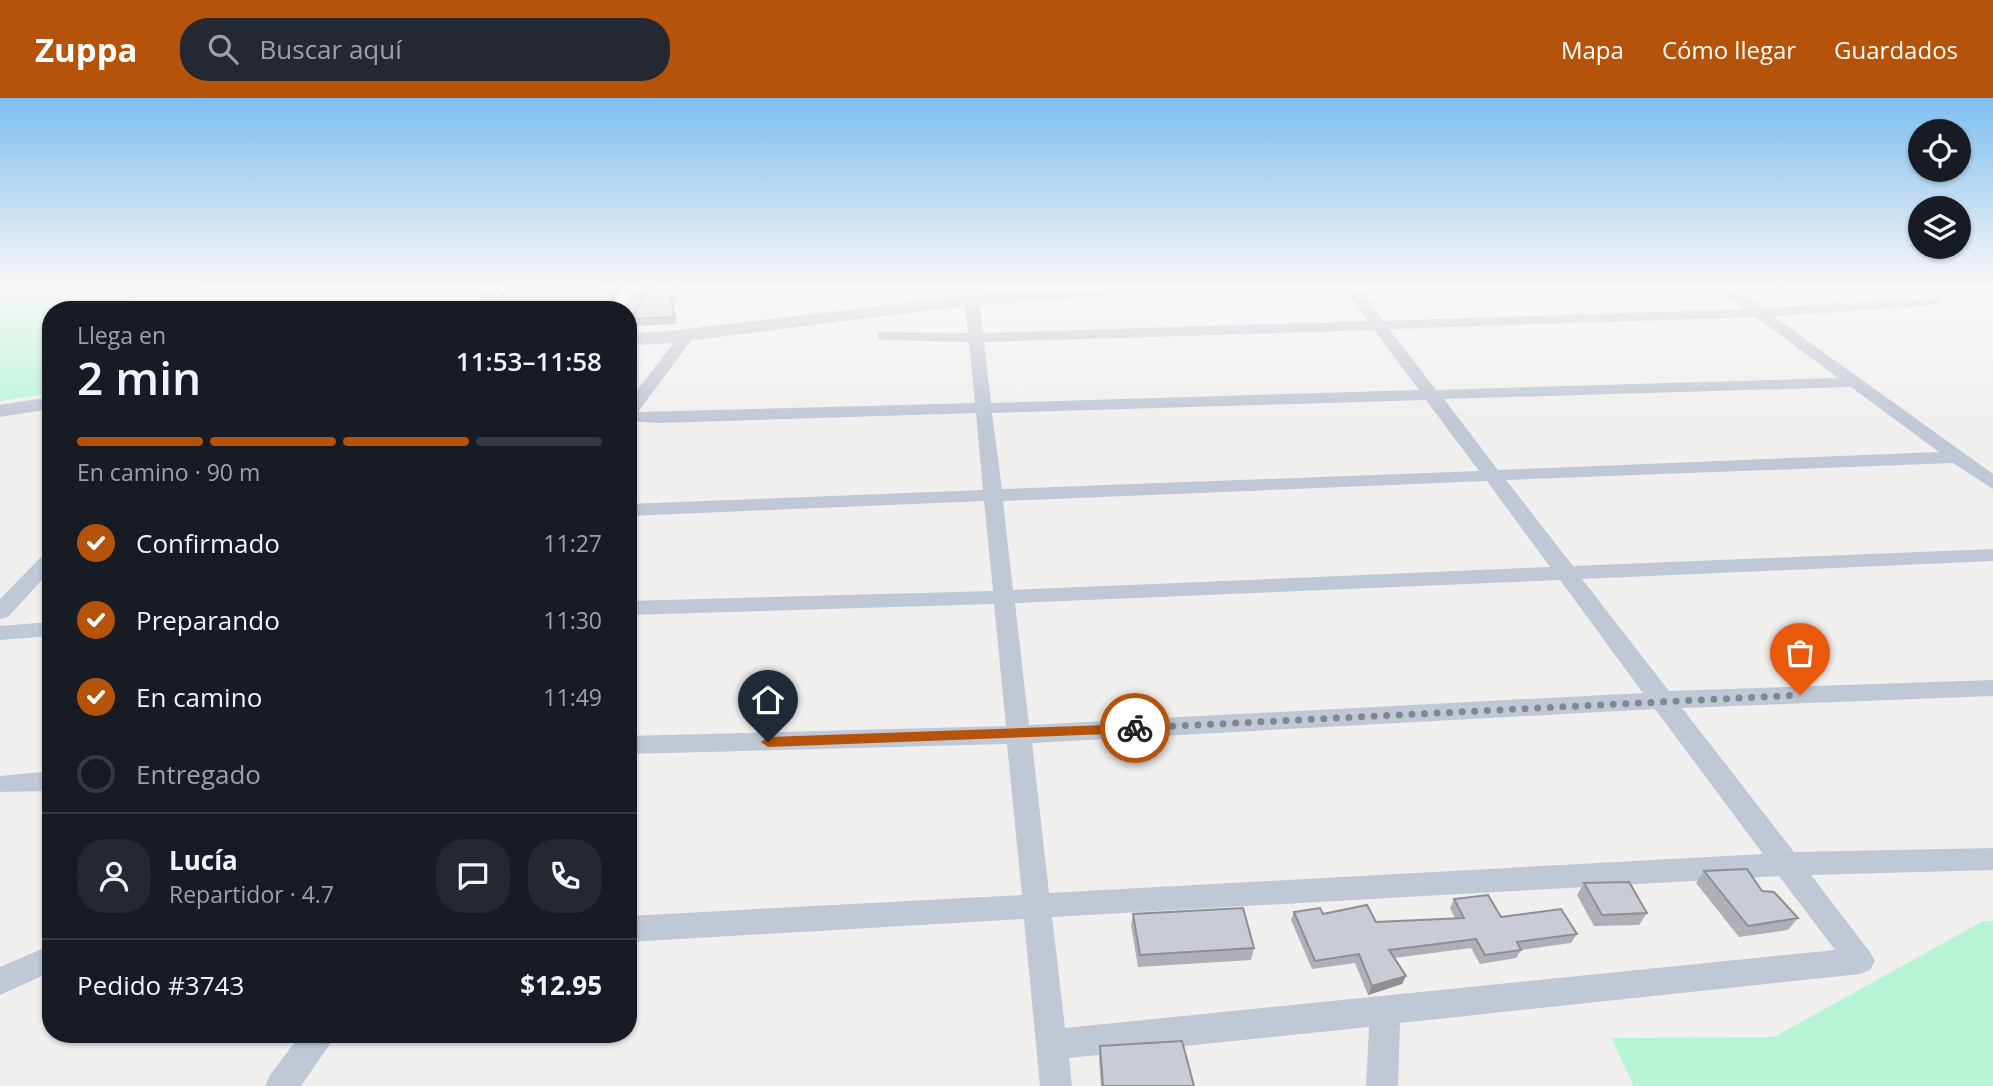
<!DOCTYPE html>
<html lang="es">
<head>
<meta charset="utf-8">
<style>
	:root { --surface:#171b24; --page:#242831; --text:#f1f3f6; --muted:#9ea1a6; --line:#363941; --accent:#b45309 }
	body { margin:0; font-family:"Open Sans",sans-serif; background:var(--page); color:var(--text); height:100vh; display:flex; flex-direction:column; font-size:26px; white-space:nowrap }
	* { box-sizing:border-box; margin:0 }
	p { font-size:23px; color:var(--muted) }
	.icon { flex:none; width:38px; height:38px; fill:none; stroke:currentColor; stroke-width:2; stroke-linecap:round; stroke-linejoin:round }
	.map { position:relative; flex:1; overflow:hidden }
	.details { position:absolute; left:42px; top:203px; width:595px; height:742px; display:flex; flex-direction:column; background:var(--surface); border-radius:28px; box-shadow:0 2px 5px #0004 }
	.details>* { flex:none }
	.fabs { position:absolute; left:1908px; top:21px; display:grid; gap:14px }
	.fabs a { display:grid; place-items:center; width:63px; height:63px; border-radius:50%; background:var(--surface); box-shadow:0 2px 5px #0004; font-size:35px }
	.pin { position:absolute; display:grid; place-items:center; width:60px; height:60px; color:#fff; margin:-72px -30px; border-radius:50% 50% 50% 0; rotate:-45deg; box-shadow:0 0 7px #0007 }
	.pin .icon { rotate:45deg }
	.courier { position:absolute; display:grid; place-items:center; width:70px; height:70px; margin:-35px; border:5px solid #b45309; border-radius:50%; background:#fff; color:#222; box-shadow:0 2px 9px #0007 }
	.headline em { font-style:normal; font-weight:600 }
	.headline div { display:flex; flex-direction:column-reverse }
	.headline { display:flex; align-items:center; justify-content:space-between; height:119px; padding:0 35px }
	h1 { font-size:46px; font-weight:600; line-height:52px }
	.bar { display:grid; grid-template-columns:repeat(4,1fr); gap:10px 7px; align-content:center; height:84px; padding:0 35px }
	.bar i { height:9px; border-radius:5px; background:var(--line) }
	.bar .selected { background:var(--accent) }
	.bar p { grid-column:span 4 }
	.line { display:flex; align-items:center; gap:18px; padding:0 35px; border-top:2px solid var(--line) }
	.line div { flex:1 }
	.round { display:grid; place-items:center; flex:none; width:74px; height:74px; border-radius:28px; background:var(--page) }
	ol { padding:0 35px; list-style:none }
	li { display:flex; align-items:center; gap:21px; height:77px }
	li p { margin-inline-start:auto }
	li .icon { padding:7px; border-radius:50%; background:var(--accent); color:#fff; stroke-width:4 }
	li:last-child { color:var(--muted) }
	li i { width:38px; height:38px; border:4px solid var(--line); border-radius:50% }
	header { display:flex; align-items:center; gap:42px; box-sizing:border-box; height:98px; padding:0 35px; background:var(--accent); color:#fff }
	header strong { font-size:33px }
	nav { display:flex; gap:38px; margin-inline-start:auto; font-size:24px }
	.search { width:490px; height:63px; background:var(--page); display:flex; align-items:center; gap:18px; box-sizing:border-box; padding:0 24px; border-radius:28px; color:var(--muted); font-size:26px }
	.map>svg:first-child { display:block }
	.green { fill:#b7f4d7 }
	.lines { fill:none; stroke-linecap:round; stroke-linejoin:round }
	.minor { fill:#c0c8d5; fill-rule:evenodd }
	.tertiary { fill:#c0c8d5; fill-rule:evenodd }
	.wall { fill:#aeafb7 }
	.shaded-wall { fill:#8d8f95 }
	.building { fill:#caccd5; stroke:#8d8f95; stroke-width:2 }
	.route { fill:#b45309 }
	.done { stroke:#818690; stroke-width:7; stroke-dasharray:0 12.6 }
</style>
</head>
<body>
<header>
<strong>Zuppa</strong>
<div class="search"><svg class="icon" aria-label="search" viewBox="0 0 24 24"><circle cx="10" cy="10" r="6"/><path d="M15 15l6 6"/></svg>Buscar aquí</div>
<nav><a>Mapa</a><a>Cómo llegar</a><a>Guardados</a></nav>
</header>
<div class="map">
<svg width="1993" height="988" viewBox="0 0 1993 988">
	<rect width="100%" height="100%" fill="#f1eeee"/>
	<g class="green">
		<path d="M0,187h226l-73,8 -37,8 -15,9h-50v83l-51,8z"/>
		<path d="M1983,823h10v165h-359l-23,-48 163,-1z"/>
	</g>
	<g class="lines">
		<g class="minor">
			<path d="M493,187h14l-21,25h-15z"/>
			<path d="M638,187h14l-19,30 -5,1v-6h-6z"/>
			<path d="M1341,187h14l28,36 362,-12 -25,-18 -2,-3 3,-3h9l32,23 178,-10v6l-5,1 -162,11 220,158v15l-40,-26 -447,17 67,86 420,-17v12l-411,18 87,112 324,-11v16l-311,12 112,144 199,-4v22l-182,5 59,77 5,9 -5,9 -10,4 -460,49 -2,63h-32l3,-59 -300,31 3,28h-32l-16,-167 -396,23v-26l394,-21 -15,-151 -379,10v-18l378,-10 -12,-122 -366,11v-14l365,-10 -9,-90 -356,15v-12l355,-14 -7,-77 -318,10 -30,-2v-19l54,-70h10l3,3 -57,77 337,-9 -6,-61 -86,-2 -5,-2v-6l90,1 -3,-33 7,-4 7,4 4,33 385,-12zM1756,219l82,61 -402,12 -47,-61zM1374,232l45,60 -428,13 -7,-61zM1851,289l88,65 -441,18 -54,-71zM1426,302l53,71 -477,18 -10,-76zM1487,383l63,86 -537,23 -10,-89zM1560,482l83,113 -614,32 -14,-122zM1655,611l108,145 -714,39 -17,-150zM1779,778l56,74 -770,78 -13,-111z"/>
			<path d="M51,454v18l-43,47 -8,2v-20l44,-45z"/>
			<path d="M51,524v14l-51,4v-14z"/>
			<path d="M51,673v20l-51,1v-16z"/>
			<path d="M51,847v27l-51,23v-28z"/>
			<path d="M301,936h36l-36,52h-36l5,-11z"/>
		</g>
		<g class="tertiary">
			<path d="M1120,187h83l-9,5 -222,15 -310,39 -34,1v-12l34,-1 310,-37z"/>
			<path d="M1561,187h271l-9,5 -98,3 -156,-3z"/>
			<path d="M51,299v12l-51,8v-12z"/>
		</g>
	</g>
	<g class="wall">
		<path d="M650,187h34l-3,6h-6l1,14h-4l5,19 -44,2 -2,-7z"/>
		<path d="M1704,773l58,20 36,27 -10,12 -49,7 -43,-54z"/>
		<path d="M1584,785l63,30 -8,12 -45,1 -17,-31z"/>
		<path d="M1454,801l47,18 76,17 -6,9 -50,7 -5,8 -36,6 -9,-16 -77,10 12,18 -4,8 -34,11 -13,-32 -43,6 -21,-49 3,-8 29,2 53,8 79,-4 -5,-10z"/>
		<path d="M1133,816l121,34 -3,12 -113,7 -7,-42z"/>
		<path d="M1100,948l94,40h-93l-2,-28z"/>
	</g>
	<g class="shaded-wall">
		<path d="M619,187h6l-19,25h-6z"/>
		<path d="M1406,878l-4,8 -34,11 4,-9z"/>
	</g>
	<g class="building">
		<path d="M600,187h19l-19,25h-112l21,-22 90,-1z"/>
		<path d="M650,187h24l1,13h-5l5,19 -44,2z"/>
		<path d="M1747,771l15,22 12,1 24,26 -50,8 -44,-55z"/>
		<path d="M1629,784l18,31 -45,2 -18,-32z"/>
		<path d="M1488,797l13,22 60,-8 16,25 -60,8 4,8 -36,5 -9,-16 -87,11 17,26 -34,10 -13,-32 -44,7 -21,-49 26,-4 3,6 44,-9 9,17 88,-4 -10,-19z"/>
		<path d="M1243,810l11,40 -114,7 -7,-41z"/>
		<path d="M1182,943l12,45h-91l-3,-40z"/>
	</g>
	<linearGradient id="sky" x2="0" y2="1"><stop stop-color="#7ebeee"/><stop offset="0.58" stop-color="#f9f7f7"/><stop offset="1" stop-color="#f9f7f7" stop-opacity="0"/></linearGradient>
	<rect width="1993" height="325" fill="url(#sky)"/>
	<path class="route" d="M1135,626l7,4 -7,5 -367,14 -7,-5 7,-5z"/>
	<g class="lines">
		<path class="done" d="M1135,630l665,-33"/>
	</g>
</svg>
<div class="fabs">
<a><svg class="icon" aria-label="locate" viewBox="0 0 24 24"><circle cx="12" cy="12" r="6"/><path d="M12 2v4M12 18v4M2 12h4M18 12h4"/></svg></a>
<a><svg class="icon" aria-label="layers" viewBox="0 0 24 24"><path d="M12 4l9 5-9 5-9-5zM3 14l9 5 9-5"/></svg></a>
</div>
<div class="pin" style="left:1800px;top:597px;background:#ea580c"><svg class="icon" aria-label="bag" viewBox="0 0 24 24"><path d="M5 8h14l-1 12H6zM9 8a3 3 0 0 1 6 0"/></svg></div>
<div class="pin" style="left:768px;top:644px;background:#1f2937"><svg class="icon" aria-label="home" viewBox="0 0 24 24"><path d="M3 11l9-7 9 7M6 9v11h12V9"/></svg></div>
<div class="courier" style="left:1135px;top:630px"><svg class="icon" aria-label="bike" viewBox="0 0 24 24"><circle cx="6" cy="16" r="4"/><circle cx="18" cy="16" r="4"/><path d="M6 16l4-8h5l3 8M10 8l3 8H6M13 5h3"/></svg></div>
<section class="details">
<div class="headline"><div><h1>2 min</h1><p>Llega en</p></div><em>11:53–11:58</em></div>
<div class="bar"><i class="selected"></i><i class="selected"></i><i class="selected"></i><i></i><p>En camino · 90 m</p></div>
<ol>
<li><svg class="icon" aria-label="check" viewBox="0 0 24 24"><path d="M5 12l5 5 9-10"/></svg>Confirmado<p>11:27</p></li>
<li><svg class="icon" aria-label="check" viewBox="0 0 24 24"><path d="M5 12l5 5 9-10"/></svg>Preparando<p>11:30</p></li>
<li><svg class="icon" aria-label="check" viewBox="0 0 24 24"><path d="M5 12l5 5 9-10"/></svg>En camino<p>11:49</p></li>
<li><i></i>Entregado</li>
</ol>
<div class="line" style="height:126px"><a class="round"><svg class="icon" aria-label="person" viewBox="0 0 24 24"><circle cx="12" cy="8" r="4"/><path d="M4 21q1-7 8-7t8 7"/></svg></a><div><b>Lucía</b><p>Repartidor · 4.7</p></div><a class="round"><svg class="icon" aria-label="chat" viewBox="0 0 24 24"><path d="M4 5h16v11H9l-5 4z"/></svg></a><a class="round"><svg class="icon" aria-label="phone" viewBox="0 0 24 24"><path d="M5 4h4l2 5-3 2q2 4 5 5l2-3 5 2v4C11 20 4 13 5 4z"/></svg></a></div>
<div class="line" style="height:91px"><div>Pedido #3743</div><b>$12.95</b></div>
</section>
</div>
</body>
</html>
